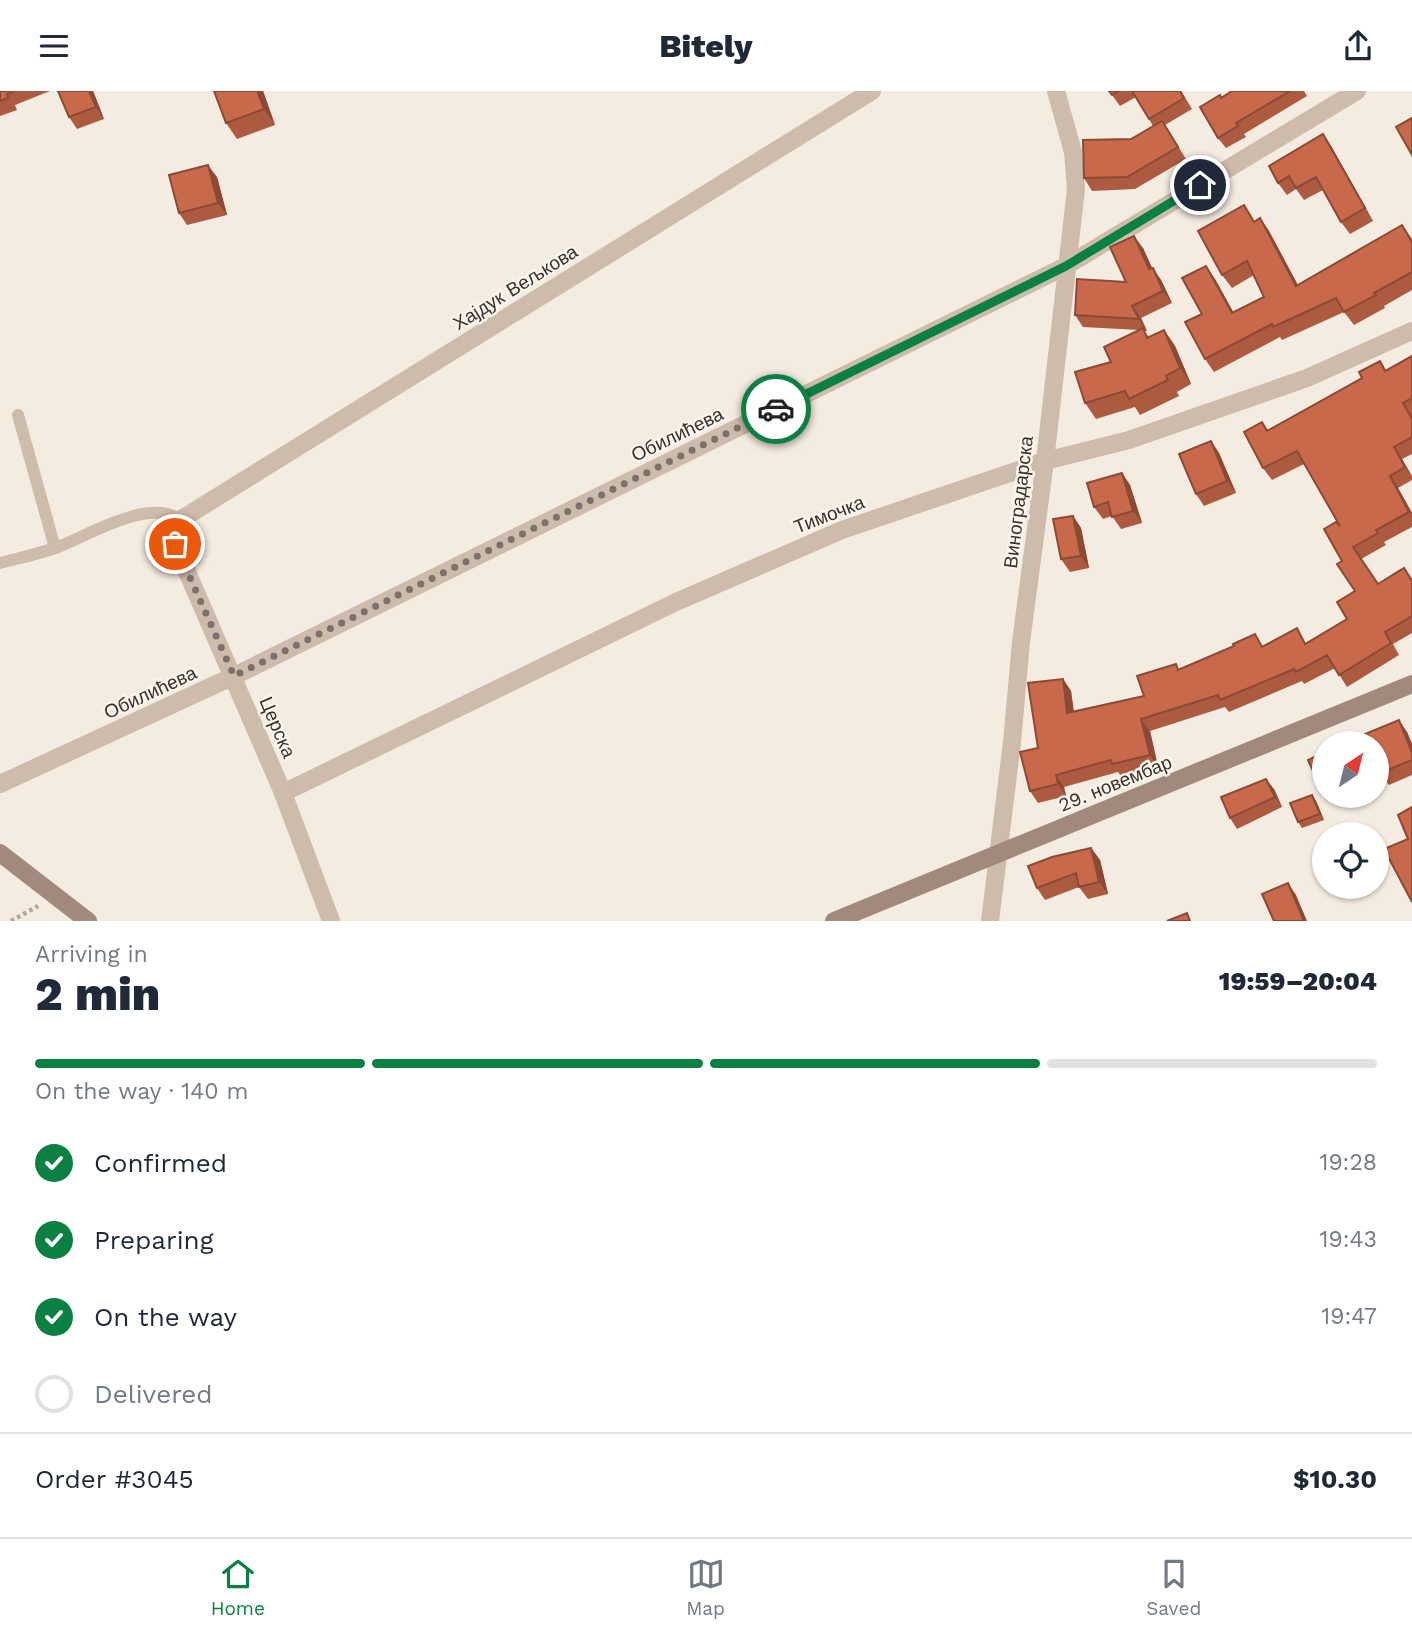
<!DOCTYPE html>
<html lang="en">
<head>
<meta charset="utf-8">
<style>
	:root { --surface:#fff; --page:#f2f2f3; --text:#1f2937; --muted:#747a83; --line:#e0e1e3; --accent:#0b8043 }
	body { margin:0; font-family:"Work Sans",sans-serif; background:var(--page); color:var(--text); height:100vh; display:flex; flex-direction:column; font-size:26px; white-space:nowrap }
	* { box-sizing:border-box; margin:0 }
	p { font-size:23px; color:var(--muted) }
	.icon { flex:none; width:38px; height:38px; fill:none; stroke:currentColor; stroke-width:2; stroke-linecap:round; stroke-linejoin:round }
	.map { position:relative; height:830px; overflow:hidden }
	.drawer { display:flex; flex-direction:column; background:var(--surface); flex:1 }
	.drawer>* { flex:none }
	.needle { width:46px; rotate:35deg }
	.controls { position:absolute; left:1312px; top:640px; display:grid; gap:14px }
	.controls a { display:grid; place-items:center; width:77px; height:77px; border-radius:50%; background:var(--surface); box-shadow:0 2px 5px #0004; font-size:35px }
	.pin { position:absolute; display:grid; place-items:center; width:60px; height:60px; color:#fff; margin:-30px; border:4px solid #fff; border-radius:50%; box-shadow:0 2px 7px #0007 }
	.courier { position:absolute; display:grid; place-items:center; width:70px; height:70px; margin:-35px; border:5px solid #0b8043; border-radius:50%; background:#fff; color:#222; box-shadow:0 2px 9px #0007 }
	.summary em { font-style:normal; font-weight:800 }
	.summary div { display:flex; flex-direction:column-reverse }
	.summary { display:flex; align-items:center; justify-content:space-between; height:119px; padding:0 35px }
	h1 { font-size:46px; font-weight:800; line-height:52px }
	.bar { display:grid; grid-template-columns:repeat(4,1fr); gap:10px 7px; align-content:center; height:84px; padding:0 35px }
	.bar i { height:9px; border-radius:5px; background:var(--line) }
	.bar .on { background:var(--accent) }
	.bar p { grid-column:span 4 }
	.line { display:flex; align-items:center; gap:18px; padding:0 35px; border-top:2px solid var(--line) }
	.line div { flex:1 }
	ol { padding:0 35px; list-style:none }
	li { display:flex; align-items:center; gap:21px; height:77px }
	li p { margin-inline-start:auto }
	li .icon { padding:7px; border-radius:50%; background:var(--accent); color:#fff; stroke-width:4 }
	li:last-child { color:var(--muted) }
	li i { width:38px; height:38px; border:4px solid var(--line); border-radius:50% }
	header { display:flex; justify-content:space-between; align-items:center; height:91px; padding:0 35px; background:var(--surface); font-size:32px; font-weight:800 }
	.tabs { display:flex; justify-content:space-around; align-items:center; height:98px; border-top:2px solid var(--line); background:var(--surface); font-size:19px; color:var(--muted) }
	.tabs a { display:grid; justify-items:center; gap:4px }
	.tabs .on { color:var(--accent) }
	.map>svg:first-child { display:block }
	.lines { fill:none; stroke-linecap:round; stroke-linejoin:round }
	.path { stroke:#b9a596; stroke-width:4.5; stroke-dasharray:3.5 3.5; stroke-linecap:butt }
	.service { stroke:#cdbbac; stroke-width:12 }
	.minor { stroke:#cdbbac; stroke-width:18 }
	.secondary { stroke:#a18a7d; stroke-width:18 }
	.wall { fill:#ac5a40 }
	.shaded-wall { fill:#8c4a34 }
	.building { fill:#c8694b; stroke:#8c4a34; stroke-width:2 }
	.done { stroke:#7c716b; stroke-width:7; stroke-dasharray:0 12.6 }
	.route { stroke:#0b8043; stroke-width:9 }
	.labels { text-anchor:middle; stroke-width:5; stroke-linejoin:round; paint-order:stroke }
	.street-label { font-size:19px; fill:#3b302b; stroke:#fbf5ee }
</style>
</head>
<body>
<header><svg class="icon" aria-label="menu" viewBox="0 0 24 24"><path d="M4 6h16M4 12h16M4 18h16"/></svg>Bitely<svg class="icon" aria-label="share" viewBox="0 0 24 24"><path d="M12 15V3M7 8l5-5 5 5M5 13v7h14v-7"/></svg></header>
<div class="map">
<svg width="1412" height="830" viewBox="0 0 1412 830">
	<rect width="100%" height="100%" fill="#f4ebe1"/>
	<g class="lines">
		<path class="path" d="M11,830l27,-15"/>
		<g class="service">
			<path d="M18,324l37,133"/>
			<path d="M0,472c19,-5 39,-9 58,-16 31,-12 92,-50 122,-27"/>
		</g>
		<g class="minor">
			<path d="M0,693l234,-108 832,-410 291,-175"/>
			<path d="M283,702l393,-191 166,-72 203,-69 84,-21 178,-62 105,-47"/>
			<path d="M331,830l-48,-128 -108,-249c-2,-10 -1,-16 5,-24l692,-429"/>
			<path d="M990,830l22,-179 9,-100 24,-181 31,-272 -3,-37 -17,-61"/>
		</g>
		<g class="secondary">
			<path d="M0,762l88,68"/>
			<path d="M834,830l578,-237"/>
		</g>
	</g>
	<g class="wall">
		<path d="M0,0h50l-35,14 2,5 -17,6z"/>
		<path d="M93,0l11,28 -27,10 -8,-12z"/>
		<path d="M263,0l12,34 -38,14 -11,-16z"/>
		<path d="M1109,0h72l11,18 -27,16 21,34 -51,30 -43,2 -8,-13 47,-39 22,-13 -17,-29 -16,9z"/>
		<path d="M1232,0h72l3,5 -63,38 2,3 -20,11 -8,-10 4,-40z"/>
		<path d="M1331,55l42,75 -23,13 -9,-12 -18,-32 -19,10 -8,-11 -9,6 -9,-12z"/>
		<path d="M217,86l10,38 -40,10 -8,-12z"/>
		<path d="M1260,127l9,13 29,54 104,-60 10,14v51l-28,16 1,2 -31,17 -10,-13 -62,28 -2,-3 -66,35 -9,-13 -3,-45 13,-35 18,33 31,-15 -10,-22 -22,13 -10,-13z"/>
		<path d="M1143,157l9,20 9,12 11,23 -31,15 6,13h-3l5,6 15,-7 11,16 16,38 -14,8 2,4 -39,19 -5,-8 -39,12 -11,-16 26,-41 28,-32 -56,-3 -8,-12 51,-33z"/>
		<path d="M1412,265v98l-10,5 10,17v4l-14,8 14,25v14l-28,15 2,3 -25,14 17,25 26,-16 8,11v54l-19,11 6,11 -52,32 -12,-19 -31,16 -2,-3 -73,31 -4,-5 -75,24 8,36 -37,9 -3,-4 -54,15 2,9 -28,7 -8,-12 8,-43 25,-69 8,12 3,21 70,-16 35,-27 85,-23 43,-3 40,-24 8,-28 -13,-30 -2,-35 -36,-62 -32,16 -9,-12 -1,-46 7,9 93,-53 18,-17 6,9z"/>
		<path d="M1211,350l8,12 17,40 -32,13 -8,-12z"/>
		<path d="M1122,382l8,12 12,38 -21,6 -9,-13 -9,3 -9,-12z"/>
		<path d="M1073,425l8,12 8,40 -19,4 -9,-13z"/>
		<path d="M1407,641l5,12v31l-23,10 -9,-12z"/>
		<path d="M1325,661v40l-5,-6z"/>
		<path d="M1274,698l8,18 -45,22 -7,-11z"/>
		<path d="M1312,704l4,6 8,19 -22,8 -4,-6z"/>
		<path d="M1091,757l9,12 8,34 -20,5 -9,-12 -34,13 -8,-12z"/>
	</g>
	<g class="shaded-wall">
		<path d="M89,0h4l11,28 -8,-12z"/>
		<path d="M257,0h6l12,34 -11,-16z"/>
		<path d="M1323,43l8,12 42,75 -8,-13z"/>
		<path d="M208,74l9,12 10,38 -9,-12z"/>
		<path d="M1260,127l9,13 36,68 -9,-13z"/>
		<path d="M1134,145l9,12 15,33 -9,-12z"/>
		<path d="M1206,175l9,13 26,47 -9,-13z"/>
		<path d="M1153,177l8,12 11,23 -9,-12z"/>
		<path d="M1132,215l9,12 6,13 -8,-12z"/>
		<path d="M1164,239l11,16 16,38 -11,-16z"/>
		<path d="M1211,350l8,12 17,40 -9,-12z"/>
		<path d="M1394,356l8,12 10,18 -7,-10z"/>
		<path d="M1122,382l8,12 12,38 -9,-12z"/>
		<path d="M1390,385l8,12 14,25v2z"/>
		<path d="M1073,425l8,12 8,40 -8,-12z"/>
		<path d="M1063,588l8,12 4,34 -8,-12z"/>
		<path d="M1141,628l9,12 8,36 -8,-12z"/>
		<path d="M1399,629l8,12 5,12v9z"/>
		<path d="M1056,684l8,12 2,9 -8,-12z"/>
		<path d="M1266,688l8,10 8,18 -7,-10z"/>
		<path d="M1312,704l4,6 8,19 -4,-6z"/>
		<path d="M1091,757l9,12 8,34 -9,-12z"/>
		<path d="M1288,792l8,12 11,26h-3z"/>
	</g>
	<g class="building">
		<path d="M0,0h14l-7,3 1,4 -8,3z"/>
		<path d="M58,0h31l7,16 -27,10z"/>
		<path d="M214,0h43l7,18 -38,14z"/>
		<path d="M1109,0h9l-6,4z"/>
		<path d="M1132,0h48l4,7 -35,21z"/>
		<path d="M1232,0h58l-54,32 2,3 -20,12 -18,-31 20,-12 1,3z"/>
		<path d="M1412,27v37l-16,-28z"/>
		<path d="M1162,30l16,26 -51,30 -43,1 -1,-38 48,-1z"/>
		<path d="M1323,43l42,74 -24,14 -25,-45 -20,11 -7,-12 -11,7 -9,-17z"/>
		<path d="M208,74l10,38 -39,10 -10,-38z"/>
		<path d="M1244,114l10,17 6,-4 36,68 106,-61 10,17v30l-38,21 2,2 -32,17 -8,-14 -63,29 -1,-3 -67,35 -20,-37 17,-8 -20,-36 24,-12 26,47 32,-16 -17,-36 -25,14 -24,-44z"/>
		<path d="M1134,145l15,33 4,-1 10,23 -31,15 7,13 -64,-4 2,-36 49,3 -16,-35z"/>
		<path d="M1143,237l4,10 17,-8 16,38 -14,8 2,4 -39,19 -4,-8 -40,12 -10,-31 36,-10 -7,-15z"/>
		<path d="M1412,265v42l-9,5 9,16v18l-18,10 11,20 -15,9 19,36 -33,18 2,3 -25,14 25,37 26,-16 8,13v35l-27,16 6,11 -52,32 -12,-20 -31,17 -2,-3 -74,31 -2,-5 -77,24 9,36 -38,9 -1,-4 -55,15 2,9 -28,7 -10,-39 18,-4 -10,-65 35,-4 4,34 77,-17 -7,-20 39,-12 2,6 56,-24 -1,-2 22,-10 7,13 35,-19 8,16 42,-25 -10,-17 18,-11 -18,-27 5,-3 -18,-32 12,-7 4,4 -43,-75 -34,17 -19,-36 18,-10 5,9 95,-53 -3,-6 21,-11 5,10z"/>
		<path d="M1211,350l16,40 -31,13 -17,-40z"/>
		<path d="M1122,382l11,38 -21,6 -4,-15 -14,5 -7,-24z"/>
		<path d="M1073,425l8,40 -20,3 -8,-40z"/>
		<path d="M1399,629l13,33v7l-32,13 -3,-8v-21h-8l-4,-10z"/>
		<path d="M1325,661v31l-5,3 -12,-26z"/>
		<path d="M1266,688l9,18 -45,21 -9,-21z"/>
		<path d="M1312,704l8,19 -22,8 -8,-19z"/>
		<path d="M1412,716v95l-28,-53 24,-10 -10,-24z"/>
		<path d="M1091,757l8,34 -20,5 -3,-14 -39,15 -9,-22 24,-9z"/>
		<path d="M1288,792l16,38h-30l-12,-27z"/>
		<path d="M1187,822l3,8h-23z"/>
	</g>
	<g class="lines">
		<path class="done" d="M175,453l59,132 542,-267"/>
		<path class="route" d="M776,318l290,-143 134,-81"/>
	</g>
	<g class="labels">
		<g class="street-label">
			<text transform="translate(515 196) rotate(-32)" y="7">Хајдук Вељкова</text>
			<text transform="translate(677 343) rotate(-26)" y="7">Обилићева</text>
			<text transform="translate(1018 411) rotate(-83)" y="7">Виноградарска</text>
			<text transform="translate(829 423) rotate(-21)" y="7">Тимочка</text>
			<text transform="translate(150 601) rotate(-25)" y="7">Обилићева</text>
			<text transform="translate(278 636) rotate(67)" y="7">Церска</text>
			<text transform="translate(1115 692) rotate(-22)" y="7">29. новембар</text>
		</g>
	</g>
</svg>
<div class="controls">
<a><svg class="needle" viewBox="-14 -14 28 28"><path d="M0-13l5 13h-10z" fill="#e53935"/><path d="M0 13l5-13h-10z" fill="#747a83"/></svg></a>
<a><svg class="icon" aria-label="locate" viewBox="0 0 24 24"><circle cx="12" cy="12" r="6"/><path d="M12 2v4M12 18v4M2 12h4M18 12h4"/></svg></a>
</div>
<div class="pin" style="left:175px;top:453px;background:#ea580c"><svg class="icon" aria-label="bag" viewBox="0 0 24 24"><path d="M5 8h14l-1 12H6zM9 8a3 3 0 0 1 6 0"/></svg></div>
<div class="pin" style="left:1200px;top:94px;background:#1f2937"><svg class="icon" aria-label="home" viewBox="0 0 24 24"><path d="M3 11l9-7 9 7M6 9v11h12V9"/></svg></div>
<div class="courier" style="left:776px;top:318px"><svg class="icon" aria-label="car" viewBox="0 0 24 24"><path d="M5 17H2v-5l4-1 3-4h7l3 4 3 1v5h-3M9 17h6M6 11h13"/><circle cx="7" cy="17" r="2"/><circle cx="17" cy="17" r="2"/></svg></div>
</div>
<section class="drawer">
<div class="summary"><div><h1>2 min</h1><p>Arriving in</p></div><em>19:59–20:04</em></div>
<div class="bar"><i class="on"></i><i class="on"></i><i class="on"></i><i></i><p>On the way · 140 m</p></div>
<ol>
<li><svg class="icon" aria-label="check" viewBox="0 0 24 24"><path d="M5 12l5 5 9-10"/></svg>Confirmed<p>19:28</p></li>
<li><svg class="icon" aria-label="check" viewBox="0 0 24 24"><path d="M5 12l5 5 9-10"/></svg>Preparing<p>19:43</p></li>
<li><svg class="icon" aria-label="check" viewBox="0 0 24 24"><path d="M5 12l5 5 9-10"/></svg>On the way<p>19:47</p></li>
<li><i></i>Delivered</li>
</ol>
<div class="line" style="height:91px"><div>Order #3045</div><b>$10.30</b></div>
</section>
<nav class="tabs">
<a class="on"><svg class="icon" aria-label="home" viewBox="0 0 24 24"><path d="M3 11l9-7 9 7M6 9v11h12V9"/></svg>Home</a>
<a><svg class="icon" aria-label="map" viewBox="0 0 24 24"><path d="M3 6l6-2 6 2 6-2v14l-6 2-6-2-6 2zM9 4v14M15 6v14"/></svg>Map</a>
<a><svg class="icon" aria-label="saved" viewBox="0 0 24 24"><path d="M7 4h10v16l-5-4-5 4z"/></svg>Saved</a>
</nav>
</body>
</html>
